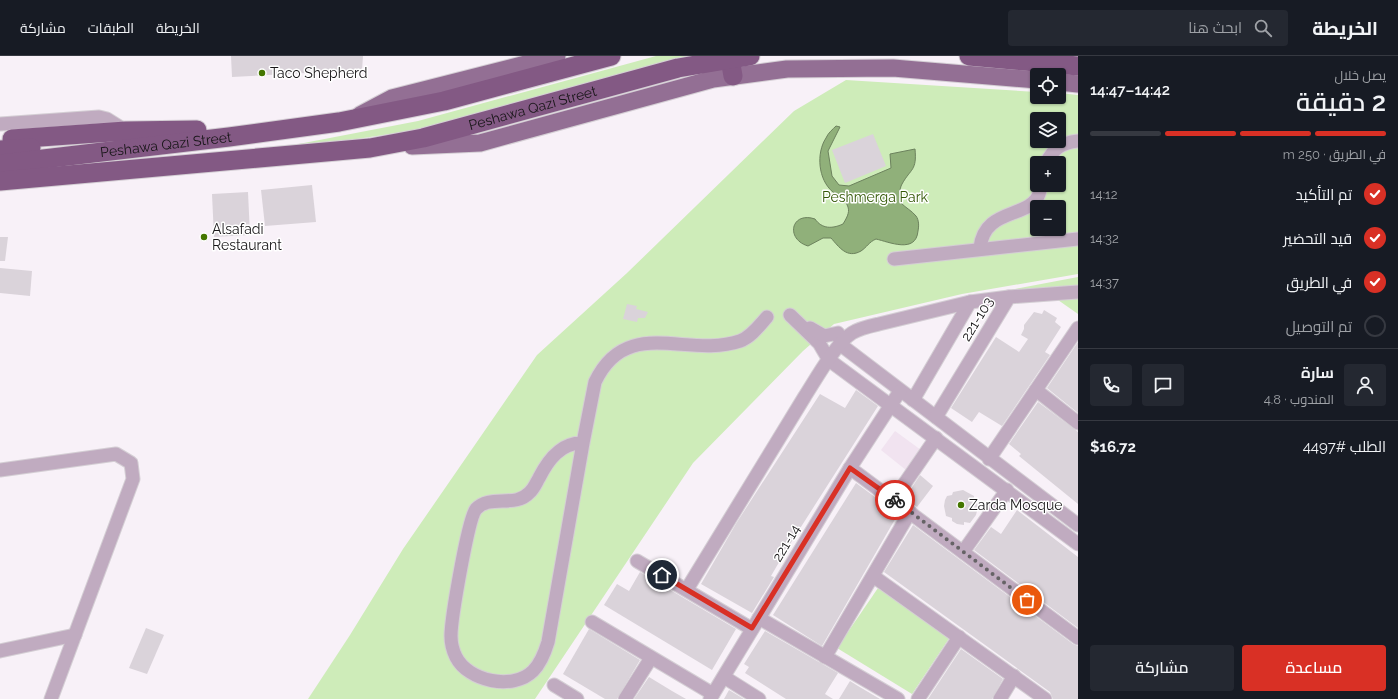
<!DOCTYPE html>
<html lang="ar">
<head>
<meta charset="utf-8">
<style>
	:root { --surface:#171b24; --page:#242831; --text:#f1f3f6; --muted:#9ea1a6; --line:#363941; --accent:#d93025 }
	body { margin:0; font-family:Raleway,Cairo,sans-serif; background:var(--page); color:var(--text); direction:rtl; height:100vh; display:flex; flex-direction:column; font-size:15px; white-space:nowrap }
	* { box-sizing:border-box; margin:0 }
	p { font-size:13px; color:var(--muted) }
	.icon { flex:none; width:22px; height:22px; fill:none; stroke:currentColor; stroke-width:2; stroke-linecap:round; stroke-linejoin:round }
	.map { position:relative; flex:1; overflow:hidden; direction:ltr }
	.drawer { display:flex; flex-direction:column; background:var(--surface); width:320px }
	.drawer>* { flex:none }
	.controls { position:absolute; left:1030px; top:12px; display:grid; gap:8px }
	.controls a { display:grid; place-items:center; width:36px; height:36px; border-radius:4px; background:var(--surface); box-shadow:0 1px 3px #0004; font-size:20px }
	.pin { position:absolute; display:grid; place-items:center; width:34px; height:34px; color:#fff; margin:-17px; border:2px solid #fff; border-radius:50%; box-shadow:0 1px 4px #0007 }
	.courier { position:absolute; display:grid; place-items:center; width:40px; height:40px; margin:-20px; border:3px solid #d93025; border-radius:50%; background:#fff; color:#222; box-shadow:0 1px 5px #0007 }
	.summary em { font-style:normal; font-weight:600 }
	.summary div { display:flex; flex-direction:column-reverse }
	.summary { display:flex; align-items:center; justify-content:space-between; height:68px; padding:0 12px }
	h1 { font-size:26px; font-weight:600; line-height:30px }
	.bar { display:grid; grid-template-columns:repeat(4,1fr); gap:6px 4px; align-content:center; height:48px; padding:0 12px }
	.bar i { height:5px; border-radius:3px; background:var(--line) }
	.bar .current { background:var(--accent) }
	.bar p { grid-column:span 4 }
	.line { display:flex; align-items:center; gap:10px; padding:0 12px; border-top:1px solid var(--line) }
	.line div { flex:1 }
	.round { display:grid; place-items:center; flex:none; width:42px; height:42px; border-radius:4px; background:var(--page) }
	ol { padding:0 12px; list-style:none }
	li { display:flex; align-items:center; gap:12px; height:44px }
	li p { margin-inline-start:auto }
	li .icon { padding:4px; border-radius:50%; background:var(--accent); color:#fff; stroke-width:4 }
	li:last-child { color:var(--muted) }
	li i { width:22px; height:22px; border:2px solid var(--line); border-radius:50% }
	.action { display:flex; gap:8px; margin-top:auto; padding:8px 12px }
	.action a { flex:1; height:46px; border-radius:4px; background:var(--accent); color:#fff; font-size:16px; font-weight:600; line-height:46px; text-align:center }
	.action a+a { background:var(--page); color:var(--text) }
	header { display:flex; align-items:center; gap:24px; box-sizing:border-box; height:56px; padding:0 20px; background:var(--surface); border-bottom:1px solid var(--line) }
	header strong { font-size:19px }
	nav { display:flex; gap:22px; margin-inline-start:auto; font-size:14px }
	.search { width:280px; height:36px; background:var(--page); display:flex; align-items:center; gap:10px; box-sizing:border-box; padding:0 14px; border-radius:4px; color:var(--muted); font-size:15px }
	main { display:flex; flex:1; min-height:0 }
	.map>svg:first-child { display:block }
	.built { fill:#f1e3f0 }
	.green { fill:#ceecb9; fill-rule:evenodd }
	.water { fill:#90b07a; stroke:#6c825d }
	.building { fill:#dad3da }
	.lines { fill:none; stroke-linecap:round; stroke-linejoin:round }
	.minor-casing { stroke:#d4ced4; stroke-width:15 }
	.major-casing { stroke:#d4ced4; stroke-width:19 }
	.highway-casing { stroke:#d4ced4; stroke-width:21 }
	.minor { stroke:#c0abc0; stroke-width:13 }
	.major { stroke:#936f94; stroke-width:17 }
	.highway { stroke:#835984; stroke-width:19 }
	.done { stroke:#666366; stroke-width:4; stroke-dasharray:0 7.2 }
	.route { stroke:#d93025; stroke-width:5 }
	.poi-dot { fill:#447600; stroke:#fff; stroke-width:1.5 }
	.labels { text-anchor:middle; stroke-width:3; stroke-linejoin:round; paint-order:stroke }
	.poi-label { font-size:14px; fill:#181618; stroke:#fff; text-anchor:start }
	.street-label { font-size:14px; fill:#181618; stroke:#fff }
	.park-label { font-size:14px; fill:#335806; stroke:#fff }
</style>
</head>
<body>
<header>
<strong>الخريطة</strong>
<div class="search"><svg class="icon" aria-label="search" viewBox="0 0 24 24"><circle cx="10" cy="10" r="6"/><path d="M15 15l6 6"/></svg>ابحث هنا</div>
<nav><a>الخريطة</a><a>الطبقات</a><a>مشاركة</a></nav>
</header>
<main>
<section class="drawer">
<div class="summary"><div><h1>2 دقيقة</h1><p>يصل خلال</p></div><em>14:42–14:47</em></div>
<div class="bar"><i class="current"></i><i class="current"></i><i class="current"></i><i></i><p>في الطريق · 250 m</p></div>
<ol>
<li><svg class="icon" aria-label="check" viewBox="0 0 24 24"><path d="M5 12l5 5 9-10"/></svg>تم التأكيد<p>14:12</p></li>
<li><svg class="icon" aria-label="check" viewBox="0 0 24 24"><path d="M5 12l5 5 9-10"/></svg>قيد التحضير<p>14:32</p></li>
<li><svg class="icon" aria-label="check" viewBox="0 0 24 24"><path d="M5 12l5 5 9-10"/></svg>في الطريق<p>14:37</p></li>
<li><i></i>تم التوصيل</li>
</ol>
<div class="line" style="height:72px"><a class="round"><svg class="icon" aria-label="person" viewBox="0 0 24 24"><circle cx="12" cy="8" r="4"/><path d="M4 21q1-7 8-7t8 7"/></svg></a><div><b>سارة</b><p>المندوب · 4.8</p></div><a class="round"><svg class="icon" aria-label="chat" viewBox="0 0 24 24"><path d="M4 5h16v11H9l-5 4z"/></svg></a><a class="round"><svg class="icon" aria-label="phone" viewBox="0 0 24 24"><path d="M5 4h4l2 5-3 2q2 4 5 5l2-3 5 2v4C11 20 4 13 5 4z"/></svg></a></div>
<div class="line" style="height:52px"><div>الطلب #4497</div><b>$16.72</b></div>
<div class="action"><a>مساعدة</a><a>مشاركة</a></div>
</section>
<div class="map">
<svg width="1078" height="643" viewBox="0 0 1078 643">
	<rect width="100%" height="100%" fill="#f8f1f8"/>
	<path class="built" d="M895,375l26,19 -15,20 -25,-20z"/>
	<g class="green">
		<path d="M656,0h38l-24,5 -254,69 -92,14 -41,3 135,-26z"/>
		<path d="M846,24l191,12v5h22v-4l19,2v179l-116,20 -128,30 -31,27 -110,112 -158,236h-227l42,-64 53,-86 134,-194 90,-82 167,-162zM1037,63h22v22h-22zM1037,107h22v22h-22zM1037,151h22v22h-22z"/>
		<path d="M1078,221v10l-67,7 -1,-4z"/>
		<path d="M1078,242v16l-20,-14z"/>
		<path d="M878,532l72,49 -38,57 -75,-46z"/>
	</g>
	<path class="water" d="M836,70l4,1 -12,24 4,25 7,9 10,1 42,-18 -1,-14 25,-5c2,22 -4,19 -13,35 -3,5 -2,13 -1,19 5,5 11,8 15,13 3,4 3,10 2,15 -2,23 -29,11 -42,8 -7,3 -9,8 -15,12 -14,8 -22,-4 -30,-13h-8l-15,8c-23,-7 -17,-35 7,-27 7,10 17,10 28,5 3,-5 7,-11 5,-17 -3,-9 -9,-9 -15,-15 -15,-12 -17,-39 -7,-54 2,-5 7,-9 10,-12z"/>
	<g class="building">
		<path d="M231,0h132l-1,14 -130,7z"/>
		<path d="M873,78l13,32 -41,17 -13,-33z"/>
		<path d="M312,129l4,37 -51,4 -4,-36z"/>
		<path d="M248,136l2,43 -36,2 -2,-43z"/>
		<path d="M0,181h8l-3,24h-5z"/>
		<path d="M0,212l32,3 -2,25 -30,-3z"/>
		<path d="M627,248l10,2 -1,3 12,3 -3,6h-7l-1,4 -14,-3z"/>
		<path d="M1044,254l13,8 -2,4 6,5 -16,25 5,3 -48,71 -23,-14 -7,10 -21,-14 45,-71 23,15 9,-13 -7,-4 3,-6v-4l10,-13 8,2z"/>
		<path d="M1078,286v71l-31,-25z"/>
		<path d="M856,334l22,16 -93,146 -14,24 3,1 -22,36 -51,-29 36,-62 83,-128 25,14z"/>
		<path d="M1038,346l40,30v72l-59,-48 2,-2 -12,-10z"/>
		<path d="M920,419l13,11 -16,21 -12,-9z"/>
		<path d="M856,427l42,31 -76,132 -49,-31z"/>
		<path d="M963,434l11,6v3l3,2 1,6 -2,8 -6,8 -6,-1v3l-7,-1 -5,-3v-3l-6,-2 -2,-10 1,-6 2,-4 5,-1 1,-3z"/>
		<path d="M1017,454l61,47v71l-104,-78 17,-23 10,7z"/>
		<path d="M913,469l160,119 5,2v53h-25l-3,-7 -166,-120z"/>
		<path d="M640,516l96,57 -24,41 -108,-65 13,-21 12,7z"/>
		<path d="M146,572l18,7 -17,39 -18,-6z"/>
		<path d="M589,573l51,31 -23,39h-12l-42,-25z"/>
		<path d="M765,575l73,42 -13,21 8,5h-47l-41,-26 4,-6 -5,-3z"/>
		<path d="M961,593l42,30 -11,20h-64z"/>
		<path d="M649,621l23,14 14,8h-52z"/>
		<path d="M850,625l8,5 22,13h-41z"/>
		<path d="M729,634l15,9h-20z"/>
	</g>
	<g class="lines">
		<g class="minor-casing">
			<g id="minor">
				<path d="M0,68l99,-7 8,2 19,12"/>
				<path d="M1046,107c8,-15 15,-20 32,-22"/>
				<path d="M980,192c4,-41 50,-29 59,-54 1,-2 1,-6 1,-9"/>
				<path d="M894,203l184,-20"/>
				<path d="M790,259l29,28 10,17 249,184"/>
				<path d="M810,272l14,8 14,-3 3,12"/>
				<path d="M841,289l237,180"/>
				<path d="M1036,334l42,33"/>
				<path d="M913,344l57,-98"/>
				<path d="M936,361l73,-120 69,-5"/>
				<path d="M583,387l-35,199c-3,10 -7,21 -15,29 -20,20 -65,10 -77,-14 -3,-6 -5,-14 -5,-21 0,-17 17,-117 25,-127 14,-15 39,-1 53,-16 5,-4 7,-10 10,-15 9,-18 22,-36 44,-35l12,-61c32,-67 92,-23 145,-41 11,-4 19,-15 27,-24"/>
				<path d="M989,403l89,-131"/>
				<path d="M850,412l228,170"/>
				<path d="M0,414l116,-16 15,9 2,16 -82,220"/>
				<path d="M894,443l42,-61"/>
				<path d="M963,496l44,-62"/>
				<path d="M637,505l115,68"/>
				<path d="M873,520l172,123"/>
				<path d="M687,533l118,-193c11,-17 31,-53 47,-63 8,-5 18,-7 27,-9l91,-22 39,-5"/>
				<path d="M759,562l139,81"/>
				<path d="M592,566l121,72"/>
				<path d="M0,595l75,-16"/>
				<path d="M825,601l85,-145"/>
				<path d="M724,621l35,22"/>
				<path d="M554,629l23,14"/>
				<path d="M625,643l26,-41"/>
				<path d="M710,643l140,-231 50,-77"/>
				<path d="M918,643l41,-62"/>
				<path d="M1000,643l14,-23"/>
			</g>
		</g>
		<g class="major-casing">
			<g id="major">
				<path d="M1059,26l19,2"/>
				<path d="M360,59l32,-17 165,-42"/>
				<path d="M412,90l68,-3 233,-64 74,-10 106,-1 144,12"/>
			</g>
		</g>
		<g class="highway-casing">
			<g id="highway">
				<path d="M969,0l109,10"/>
				<path d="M730,3l3,17"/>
				<path d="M12,83l114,-8 71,-1"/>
				<path d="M0,94l31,-2"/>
				<path id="s1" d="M0,108l229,-27 110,-15 105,-21 167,-45"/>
				<path id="s2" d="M0,125l370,-33 53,-10 255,-70 72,-12"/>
			</g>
		</g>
		<use href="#minor" class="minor"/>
		<use href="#major" class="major"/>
		<use href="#highway" class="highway"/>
	</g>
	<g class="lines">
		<path class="done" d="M895,444l132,100"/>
		<path class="route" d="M662,519l90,53 98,-160 45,32"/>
	</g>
	<g class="poi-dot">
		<circle cx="262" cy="17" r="4"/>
		<circle cx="204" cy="181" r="4"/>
		<circle cx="961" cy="449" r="4"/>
	</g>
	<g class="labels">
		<g class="poi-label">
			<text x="270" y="22">Taco Shepherd</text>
			<text x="212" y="178">Alsafadi<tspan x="212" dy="16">Restaurant</tspan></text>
			<text x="969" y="454">Zarda Mosque</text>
		</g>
		<g class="street-label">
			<text dy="5" stroke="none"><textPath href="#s2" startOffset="539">Peshawa Qazi Street</textPath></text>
			<text dy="5" stroke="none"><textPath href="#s1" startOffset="167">Peshawa Qazi Street</textPath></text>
			<text transform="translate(977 263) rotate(-59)" y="5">221-103</text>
			<text transform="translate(786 487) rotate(-59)" y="5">221-14</text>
		</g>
		<g class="park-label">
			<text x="875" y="146">Peshmerga Park</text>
		</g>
	</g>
</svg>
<div class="controls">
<a><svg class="icon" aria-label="locate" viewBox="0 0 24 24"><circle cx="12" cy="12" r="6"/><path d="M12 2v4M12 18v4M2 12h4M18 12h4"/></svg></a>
<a><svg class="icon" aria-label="layers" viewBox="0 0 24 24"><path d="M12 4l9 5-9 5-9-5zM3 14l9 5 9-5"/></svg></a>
<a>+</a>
<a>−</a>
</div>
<div class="pin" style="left:1027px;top:544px;background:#ea580c"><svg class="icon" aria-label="bag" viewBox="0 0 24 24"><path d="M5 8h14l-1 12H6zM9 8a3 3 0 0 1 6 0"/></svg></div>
<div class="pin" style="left:662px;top:519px;background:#1f2937"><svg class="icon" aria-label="home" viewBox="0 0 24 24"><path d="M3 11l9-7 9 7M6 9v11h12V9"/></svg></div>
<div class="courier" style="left:895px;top:444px"><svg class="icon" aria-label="bike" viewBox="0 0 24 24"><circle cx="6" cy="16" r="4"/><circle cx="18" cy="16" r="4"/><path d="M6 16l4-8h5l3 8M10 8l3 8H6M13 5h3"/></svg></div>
</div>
</main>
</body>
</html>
